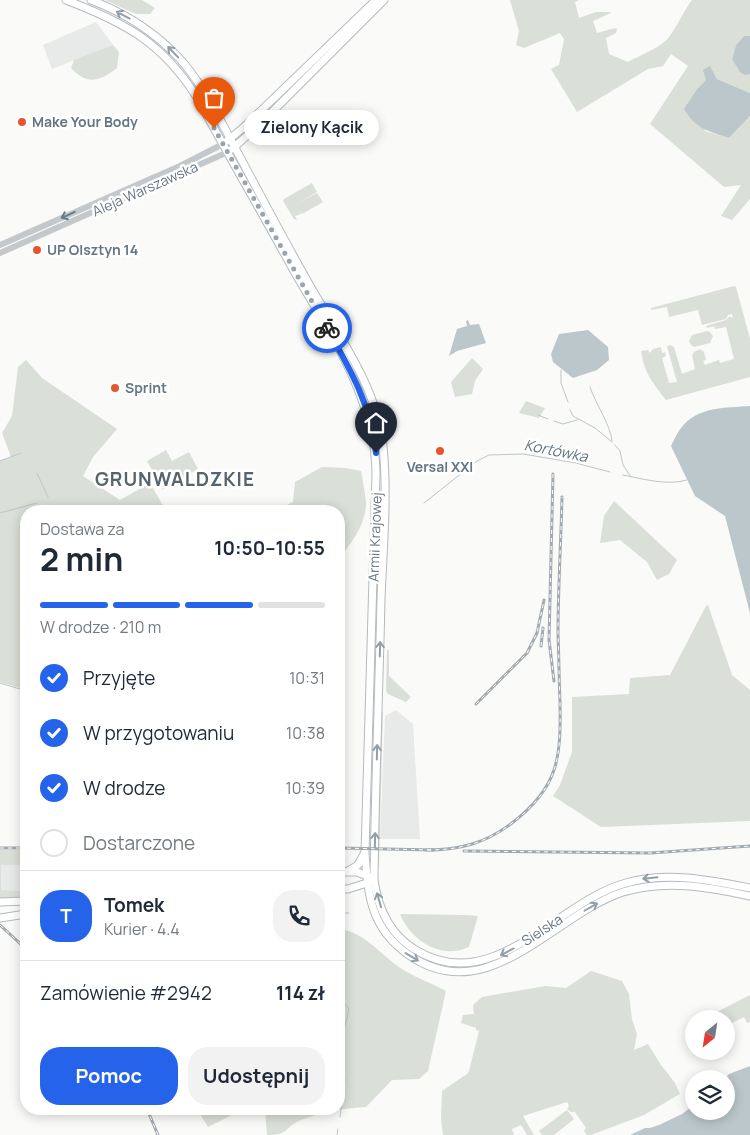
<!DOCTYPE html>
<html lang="pl">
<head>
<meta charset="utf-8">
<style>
	:root { --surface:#fff; --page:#f2f2f3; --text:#1f2937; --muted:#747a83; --line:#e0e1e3; --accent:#2563eb }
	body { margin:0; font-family:Manrope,sans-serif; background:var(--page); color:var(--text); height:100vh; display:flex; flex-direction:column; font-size:19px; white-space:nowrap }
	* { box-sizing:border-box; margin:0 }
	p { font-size:16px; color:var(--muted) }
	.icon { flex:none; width:28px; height:28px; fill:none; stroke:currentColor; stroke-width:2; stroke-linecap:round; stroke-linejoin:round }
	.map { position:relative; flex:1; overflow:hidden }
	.details { position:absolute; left:20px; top:505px; width:325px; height:610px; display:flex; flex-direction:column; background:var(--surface); border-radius:20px; box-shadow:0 2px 12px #0003 }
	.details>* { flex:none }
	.needle { width:32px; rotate:210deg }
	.tools { position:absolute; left:685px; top:1010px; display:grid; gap:10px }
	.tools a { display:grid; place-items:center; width:50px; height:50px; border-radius:50%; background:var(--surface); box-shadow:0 2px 12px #0003; font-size:25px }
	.pin { position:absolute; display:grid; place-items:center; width:42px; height:42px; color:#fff; margin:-51px -21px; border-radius:50% 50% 50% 0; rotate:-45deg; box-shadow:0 0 5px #0007 }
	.pin .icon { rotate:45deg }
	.courier { position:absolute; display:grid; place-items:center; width:50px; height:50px; margin:-25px; border:4px solid #2563eb; border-radius:50%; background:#fff; color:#222; box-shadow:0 1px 6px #0007 }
	.bubble { position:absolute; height:35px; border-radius:18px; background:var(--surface); box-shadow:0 2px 12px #0003; font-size:16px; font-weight:700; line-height:35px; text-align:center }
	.head em { font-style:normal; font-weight:700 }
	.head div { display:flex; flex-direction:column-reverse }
	.head { display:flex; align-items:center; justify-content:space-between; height:85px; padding:0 20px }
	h1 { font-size:32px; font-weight:700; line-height:38px }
	.bar { display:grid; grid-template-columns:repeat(4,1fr); gap:8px 5px; align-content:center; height:60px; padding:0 20px }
	.bar i { height:6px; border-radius:4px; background:var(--line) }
	.bar .active { background:var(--accent) }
	.bar p { grid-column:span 4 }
	.line { display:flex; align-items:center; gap:12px; padding:0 20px; border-top:1px solid var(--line) }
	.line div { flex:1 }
	.round { display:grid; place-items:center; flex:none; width:52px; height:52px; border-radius:20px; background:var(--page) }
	ol { padding:0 20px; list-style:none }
	li { display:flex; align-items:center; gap:15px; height:55px }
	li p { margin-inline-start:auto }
	li .icon { padding:5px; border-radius:50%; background:var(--accent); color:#fff; stroke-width:4 }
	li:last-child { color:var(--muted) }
	li i { width:28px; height:28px; border:2px solid var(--line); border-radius:50% }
	.cta { display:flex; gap:10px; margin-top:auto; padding:10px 20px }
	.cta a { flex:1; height:58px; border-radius:20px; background:var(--accent); color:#fff; font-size:20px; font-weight:700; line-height:58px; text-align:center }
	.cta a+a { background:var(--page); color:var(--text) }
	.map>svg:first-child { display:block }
	.built { fill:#e8e9e9 }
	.green { fill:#dadfd7 }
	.water { fill:#bbc7cb }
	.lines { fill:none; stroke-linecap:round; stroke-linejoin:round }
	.stream { stroke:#bbc7cb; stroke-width:1 }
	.secondary-casing { stroke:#b3babf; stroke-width:9 }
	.tertiary { stroke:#c3c8cc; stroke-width:6 }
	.secondary { stroke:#fff; stroke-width:7 }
	.rail-casing { stroke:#a2aab0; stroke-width:3 }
	.rail { stroke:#fff; stroke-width:1; stroke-dasharray:4; stroke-linecap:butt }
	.oneway { stroke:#939fa8 }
	.oneway2 { stroke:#6a7a87 }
	.done { stroke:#99a4ac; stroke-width:5; stroke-dasharray:0 9 }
	.route { stroke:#2563eb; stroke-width:6 }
	.poi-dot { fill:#e4572e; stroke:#fff; stroke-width:2 }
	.labels { text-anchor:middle; stroke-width:5; stroke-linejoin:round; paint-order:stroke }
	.poi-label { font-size:14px; font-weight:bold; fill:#657683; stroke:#fff; text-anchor:start }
	.street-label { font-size:14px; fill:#657683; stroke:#fff }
	.water-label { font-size:15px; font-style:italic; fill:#60757c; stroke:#fff }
	.district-label { font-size:19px; font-weight:bold; letter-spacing:1px; fill:#57646e; stroke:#fff }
</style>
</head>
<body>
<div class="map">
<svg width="750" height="1135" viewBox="0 0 750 1135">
	<rect width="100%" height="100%" fill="#fafaf8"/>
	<g class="built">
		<path d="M96,22l17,23 -61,24 -9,-24z"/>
		<path d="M396,710l17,14 7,115h-40l5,-123z"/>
		<path d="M1,865h25v26l-25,-1z"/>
	</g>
	<g class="green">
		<path d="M105,0h37l13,8 -5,6h-14z"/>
		<path d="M510,0h69l-4,2 4,16 17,-6h15v1l-18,8 4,12 18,-5 2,1 -1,4 -10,5 3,16 19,8c11,-6 34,-15 41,-25 9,-12 14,-25 23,-37h58v36h-6l-8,9 -4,14 13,16 5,-1v19l-33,-14 -7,-13 -4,14 -8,8 7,43 24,7 21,-22v83l-18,21 -11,-4 20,-31 -17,2 -74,-63 38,-58 -17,-12 -8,12 -15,3 -71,43 -26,-43 8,-4 5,-26 -4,-6 -36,15 -8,-3 3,-14z"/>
		<path d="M113,45l6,7 -2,16c-17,13 -29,18 -46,0l3,-8z"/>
		<path d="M312,183l5,9 -19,11 19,-10 6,9 -21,12 -2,-3 1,3 -6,2 2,4 -3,-1 -11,-18 1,-2z"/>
		<path d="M734,286l2,1 14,52v38l-84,23c-13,-17 -22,-27 -25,-49l7,-1 2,3 3,-4 8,-2 1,6 3,-1 1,4 -4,2 7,25 8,-1 -10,-36 3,-1 4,2 8,27 13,-5 -3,-14 2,-3 6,-3 4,3 2,8 -3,1 2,4 14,-5 1,3 14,-4 -8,-32 -11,2 -1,-3 -7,2 -1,-2 20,-6 4,-4 1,2 2,-1 -1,-3 -4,1 -2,4 -24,6 -4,-15 -29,7 -2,-10 -16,3v-2z"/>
		<path d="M707,331l3,1 3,4 -3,7 -16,4 -3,-2 -2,-4 3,-6z"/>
		<path d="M472,358l11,11 -8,12 -3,13 -17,3 -4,-15z"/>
		<path d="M26,360l16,18 75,51 -24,28 -10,19 37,24 30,-17 16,28h-140v179l-26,-8v-222l11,-3 -9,-24 10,-17 6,-49z"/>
		<path d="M526,401l19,7 -6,10 -20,-5z"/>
		<path d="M166,450l6,11 17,-9 9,17 -35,20 -16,-28z"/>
		<path d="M322,467l24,1 15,3c2,11 4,22 5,32 0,22 -15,40 -27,56v-48h-64l18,-9 2,-20z"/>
		<path d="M614,501l63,59 -8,14 -12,6 -10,-18 -27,-22 -20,3 4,-27z"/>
		<path d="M708,605l24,70 18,15v131l-149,6 -48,-31 7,-11 12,-33v-55l57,-3 1,-16 40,-3 36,-69z"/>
		<path d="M387,650h2v26l22,21 -5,5 -18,-8 -2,-3z"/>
		<path d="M381,711l2,2 -4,153h-2z"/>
		<path d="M0,850h26v15h-25v25l25,1v6l-26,3z"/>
		<path d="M400,914l67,1 11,1 -9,31c-28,13 -58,-6 -69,-33z"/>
		<path d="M339,929c27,2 45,31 68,43 12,7 26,12 39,19l-18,80 -9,8 -27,1 -26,27c-25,2 -42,4 -65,13 -17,7 -11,15 -34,15l-2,-26h74z"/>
		<path d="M591,971l31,10 7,13 3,25 5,15 -3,16 14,-6 13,21 14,18 5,11 -36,21 -53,20h-4l-3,-4 2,-3 -11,-16h-4l-4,-3 2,-3 -2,-4 -44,14 11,19h-7l-6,-10 -9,4 2,6h-71l-2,-16 1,-28 25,-17 2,-3 10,-40 -3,-1v-2l-15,-5 2,-8 11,-1 -1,-9 9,-8 63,-11 21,2z"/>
		<path d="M750,995v27l-3,1 -3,-6 -18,9v-7h-23z"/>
		<path d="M197,1109h47l-36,18z"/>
		<path d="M567,1110l7,9 -20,16h-12l-3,-4z"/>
	</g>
	<g class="water">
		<path d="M744,36h6v38l-5,1 -5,-3 -8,-13 4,-14z"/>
		<path d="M710,66l7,13 33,14v23l-21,22c-21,-7 -33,-9 -45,-29l14,-21 8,-8 -3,-10z"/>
		<path d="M468,320l2,5 9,-1 7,19 -29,8 -8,5 8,-27 10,-3 -1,-5z"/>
		<path d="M588,330l20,17 1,13 -12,10 -24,8 -20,-16 -2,-8 8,-20z"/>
		<path d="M750,406v207l-25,-97 -30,-20 -24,-50c3,-6 6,-13 10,-18 17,-22 45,-20 69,-22z"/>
		<path d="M750,1066v69h-120l15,-7h5l9,-3 23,-11 12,-9v6h32l-1,-32 4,-5z"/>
	</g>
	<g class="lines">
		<g class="stream">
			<path d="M561,370v13l7,19"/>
			<path d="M590,387c5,16 22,40 22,55"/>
			<path d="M570,410l3,6 22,12 16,13"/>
			<path d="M538,415l10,4"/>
			<path d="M554,421l9,3 14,-4"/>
			<path d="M615,445l5,6 3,14 8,12"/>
			<path d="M0,461l21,-8"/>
			<path d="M37,473l11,24"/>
			<path d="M623,475c20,4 45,11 64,5"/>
			<path d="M424,503l53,-42 12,-6 34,-1 53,9 34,9"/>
			<path d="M0,513l37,-10"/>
			<path d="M0,683l26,8"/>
			<path d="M339,913h10"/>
			<path d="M339,996l10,13 -10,44 6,27 -5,37"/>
			<path d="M337,1135l1,-6"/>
		</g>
		<g class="secondary-casing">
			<g id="secondary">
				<path d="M66,0c60,23 97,43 132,99 31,57 64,114 96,172 37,64 82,127 82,204l-11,378c3,43 6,76 44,102 79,55 144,-40 214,-63 42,-13 85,-5 127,4"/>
				<path d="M91,0c34,13 64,32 89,59 18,20 30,43 43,66 27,51 54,102 82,152 29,53 72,107 78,169 5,50 0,102 -2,153 -2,93 -6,187 -7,281 4,28 16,54 40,69 79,50 142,-47 212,-66 41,-12 84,-3 124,5"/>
				<path d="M227,141l16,-13 133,-128"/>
				<path d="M232,149l26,-23 126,-126"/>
				<path d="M348,871l10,-6 6,-11"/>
				<path d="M339,872h18l13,5"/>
				<path d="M339,889h9l22,-7"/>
				<path d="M0,902l26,-1"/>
				<path d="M0,918l26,-4"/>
			</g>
		</g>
		<g class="tertiary">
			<path d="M0,245l180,-79 43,-22"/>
			<path d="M0,253l228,-101"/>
		</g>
		<use href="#secondary" class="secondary"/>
		<g class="rail-casing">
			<g id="rail">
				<path d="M553,474l-4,166 5,41"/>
				<path d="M541,646l2,-18"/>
				<path d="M476,704l51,-51 10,-20 7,-33"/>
				<path d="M0,848h26"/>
				<path d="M339,848l95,2"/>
				<path d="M427,850c33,0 59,-7 85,-27 47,-36 49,-65 48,-121 -1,-22 -1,-45 -2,-68 0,-46 3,-92 4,-137"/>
				<path d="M464,851l186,2 100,-7"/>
				<path d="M0,925l26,24"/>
				<path d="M147,1109l11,26"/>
			</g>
		</g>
		<use href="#rail" class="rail"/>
	</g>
	<defs><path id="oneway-shaft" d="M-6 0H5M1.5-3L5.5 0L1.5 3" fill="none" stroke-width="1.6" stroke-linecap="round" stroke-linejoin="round" transform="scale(1.25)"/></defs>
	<g class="oneway">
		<use href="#oneway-shaft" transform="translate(123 15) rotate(-152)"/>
		<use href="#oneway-shaft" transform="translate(173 52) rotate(-134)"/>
		<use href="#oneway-shaft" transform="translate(380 649) rotate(-88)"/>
		<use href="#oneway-shaft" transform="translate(377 752) rotate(-89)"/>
		<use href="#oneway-shaft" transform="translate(375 840) rotate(-89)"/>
		<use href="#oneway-shaft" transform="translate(650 878) rotate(174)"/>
		<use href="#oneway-shaft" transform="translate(379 900) rotate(-106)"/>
		<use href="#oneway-shaft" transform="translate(591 907) rotate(-30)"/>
		<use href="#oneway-shaft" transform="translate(507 952) rotate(152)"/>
		<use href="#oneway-shaft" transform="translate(412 957) rotate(31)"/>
	</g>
	<use class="oneway2" href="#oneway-shaft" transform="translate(68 215) rotate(156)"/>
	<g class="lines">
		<path class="done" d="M214,128l113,200"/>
		<path class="route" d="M327,328c22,39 45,79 49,125"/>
	</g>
	<g class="poi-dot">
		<circle cx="22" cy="122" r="5"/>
		<circle cx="37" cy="250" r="5"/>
		<circle cx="115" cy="388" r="5"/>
		<circle cx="440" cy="451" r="5"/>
	</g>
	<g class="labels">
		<g class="poi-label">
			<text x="32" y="127">Make Your Body</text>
			<text x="47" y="255">UP Olsztyn 14</text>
			<text x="125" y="393">Sprint</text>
			<text x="440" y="472" text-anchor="middle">Versal XXI</text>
		</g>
		<g class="street-label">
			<text transform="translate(145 189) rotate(-24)" y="5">Aleja Warszawska</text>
			<text transform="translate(375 537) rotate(-88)" y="5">Armii Krajowej</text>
			<text transform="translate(542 930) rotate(-33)" y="5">Sielska</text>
		</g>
		<g class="water-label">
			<text transform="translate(556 451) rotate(11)" y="5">Kortówka</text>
		</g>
		<g class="district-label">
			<text x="175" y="486">GRUNWALDZKIE</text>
		</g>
	</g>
</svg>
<div class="tools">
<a><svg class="needle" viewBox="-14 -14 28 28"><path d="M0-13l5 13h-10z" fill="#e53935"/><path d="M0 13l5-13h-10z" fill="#747a83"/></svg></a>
<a><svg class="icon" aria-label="layers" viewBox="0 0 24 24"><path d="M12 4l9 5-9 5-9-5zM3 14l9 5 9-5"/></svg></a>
</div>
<div class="pin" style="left:214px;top:128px;background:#ea580c"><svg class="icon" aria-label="bag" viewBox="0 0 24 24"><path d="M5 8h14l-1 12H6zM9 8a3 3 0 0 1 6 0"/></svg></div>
<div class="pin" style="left:376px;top:453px;background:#1f2937"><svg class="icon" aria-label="home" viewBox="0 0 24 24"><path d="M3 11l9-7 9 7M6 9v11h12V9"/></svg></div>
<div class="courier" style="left:327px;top:328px"><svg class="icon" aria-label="bike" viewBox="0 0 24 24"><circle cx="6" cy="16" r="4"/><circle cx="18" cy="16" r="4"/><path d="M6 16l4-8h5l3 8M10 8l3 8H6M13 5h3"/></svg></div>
<div class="bubble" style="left:244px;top:110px;width:135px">Zielony Kącik</div>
<section class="details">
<div class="head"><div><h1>2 min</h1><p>Dostawa za</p></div><em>10:50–10:55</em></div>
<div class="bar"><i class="active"></i><i class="active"></i><i class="active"></i><i></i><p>W drodze · 210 m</p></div>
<ol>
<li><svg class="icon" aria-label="check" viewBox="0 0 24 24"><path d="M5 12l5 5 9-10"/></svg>Przyjęte<p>10:31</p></li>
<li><svg class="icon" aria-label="check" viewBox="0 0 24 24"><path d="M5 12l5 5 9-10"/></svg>W przygotowaniu<p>10:38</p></li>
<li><svg class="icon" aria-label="check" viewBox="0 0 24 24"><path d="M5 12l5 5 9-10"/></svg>W drodze<p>10:39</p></li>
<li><i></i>Dostarczone</li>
</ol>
<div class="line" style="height:90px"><b class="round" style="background:var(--accent);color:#fff">T</b><div><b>Tomek</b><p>Kurier · 4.4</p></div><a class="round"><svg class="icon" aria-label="phone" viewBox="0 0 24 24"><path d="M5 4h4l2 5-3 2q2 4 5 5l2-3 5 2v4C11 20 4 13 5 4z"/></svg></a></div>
<div class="line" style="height:65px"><div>Zamówienie #2942</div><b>114 zł</b></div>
<div class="cta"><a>Pomoc</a><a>Udostępnij</a></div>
</section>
</div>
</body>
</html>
